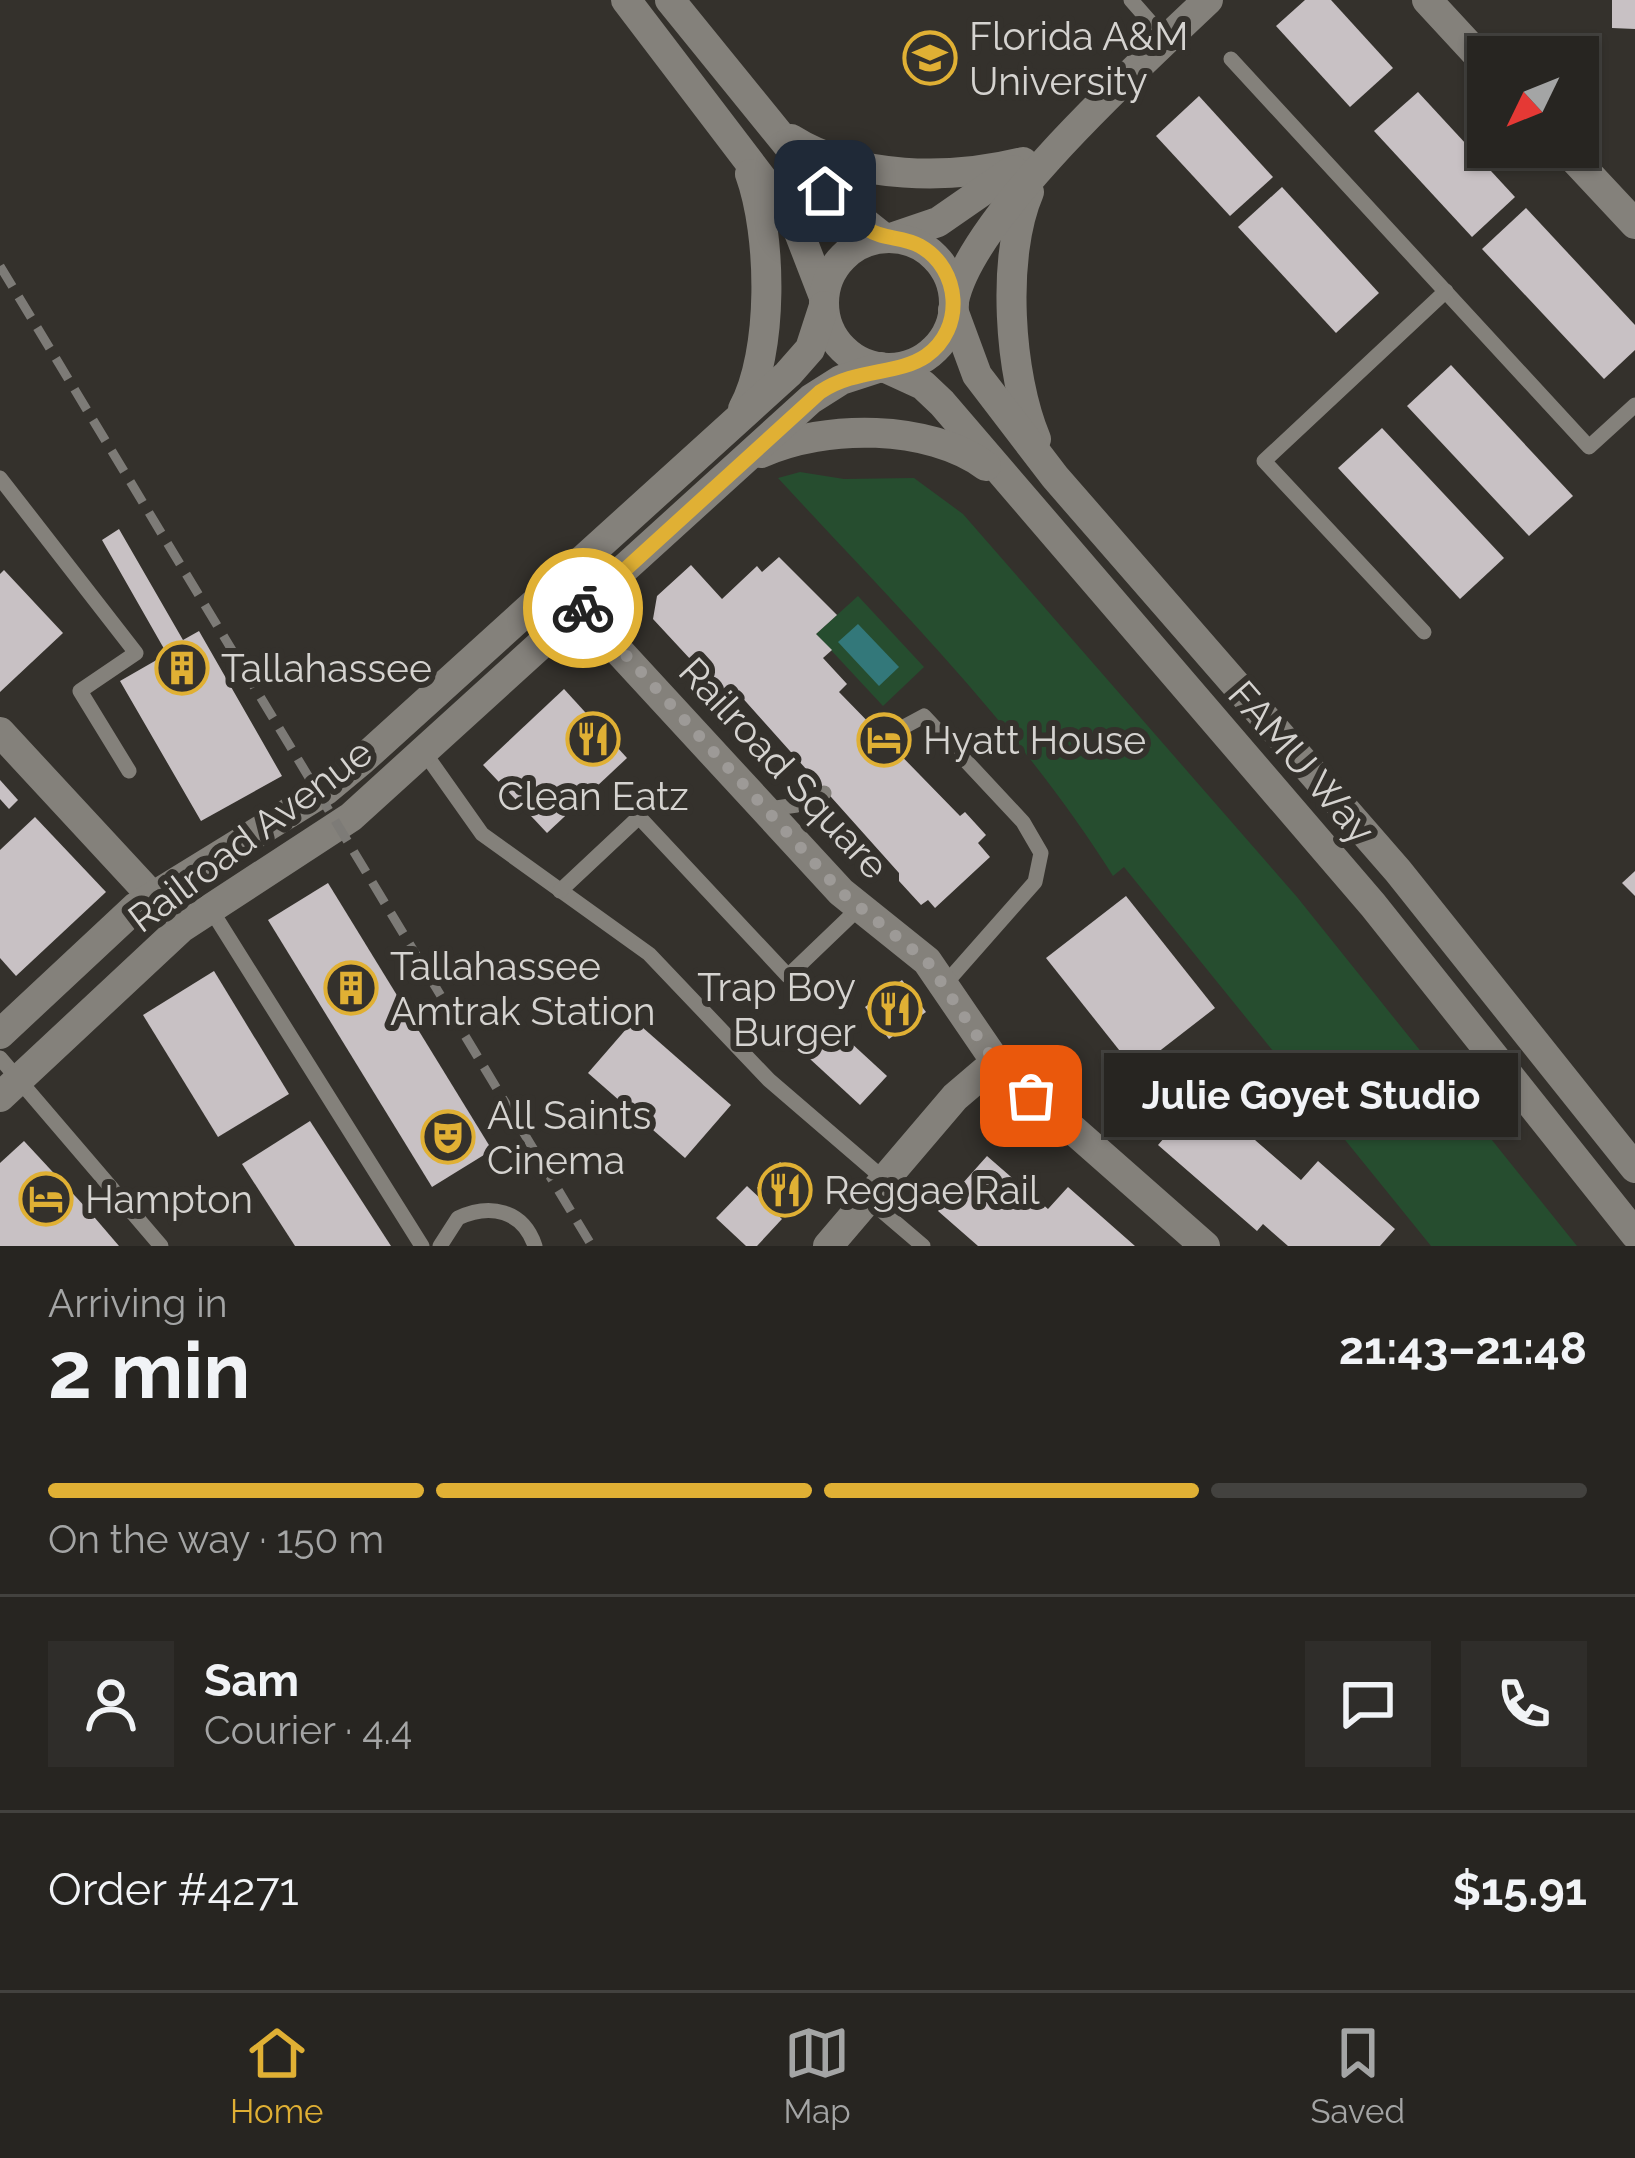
<!DOCTYPE html>
<html lang="en">
<head>
<meta charset="utf-8">
<style>
	:root { --surface:#272521; --page:#2f2d2a; --text:#f1f3f6; --muted:#a4a5a5; --line:#43423f; --accent:#e0b034 }
	body { margin:0; font-family:Raleway,sans-serif; background:var(--page); color:var(--text); height:100vh; display:flex; flex-direction:column; font-size:45px; white-space:nowrap }
	* { box-sizing:border-box; margin:0 }
	p { font-size:39px; color:var(--muted) }
	.icon { flex:none; width:66px; height:66px; fill:none; stroke:currentColor; stroke-width:2; stroke-linecap:round; stroke-linejoin:round }
	.map { position:relative; height:1246px; overflow:hidden }
	.details { display:flex; flex-direction:column; background:var(--surface); flex:1 }
	.details>* { flex:none }
	.needle { width:78px; rotate:227deg }
	.buttons { position:absolute; left:1467px; top:36px; display:grid; gap:24px }
	.buttons a { display:grid; place-items:center; width:132px; height:132px; border-radius:0px; background:var(--surface); box-shadow:0 3px 9px #0004,0 0 0 3px var(--line); font-size:60px }
	.pin { position:absolute; display:grid; place-items:center; width:102px; height:102px; color:#fff; margin:-51px; border-radius:24px; box-shadow:0 6px 18px #0006 }
	.courier { position:absolute; display:grid; place-items:center; width:120px; height:120px; margin:-60px; border:9px solid #e0b034; border-radius:50%; background:#fff; color:#222; box-shadow:0 3px 15px #0007 }
	.bubble { position:absolute; height:84px; border-radius:0px; background:var(--surface); box-shadow:0 3px 9px #0004,0 0 0 3px var(--line); font-size:39px; font-weight:700; line-height:84px; text-align:center }
	.headline em { font-style:normal; font-weight:700 }
	.headline div { display:flex; flex-direction:column-reverse }
	.headline { display:flex; align-items:center; justify-content:space-between; height:204px; padding:0 48px }
	h1 { font-size:78px; font-weight:700; line-height:90px }
	.bar { display:grid; grid-template-columns:repeat(4,1fr); gap:18px 12px; align-content:center; height:144px; padding:0 48px }
	.bar i { height:15px; border-radius:9px; background:var(--line) }
	.bar .current { background:var(--accent) }
	.bar p { grid-column:span 4 }
	.line { display:flex; align-items:center; gap:30px; padding:0 48px; border-top:3px solid var(--line) }
	.line div { flex:1 }
	.round { display:grid; place-items:center; flex:none; width:126px; height:126px; border-radius:0px; background:var(--page) }
	.tabs { display:flex; justify-content:space-around; align-items:center; height:168px; border-top:3px solid var(--line); background:var(--surface); font-size:33px; color:var(--muted) }
	.tabs a { display:grid; justify-items:center; gap:6px }
	.tabs .current { color:var(--accent) }
	.map>svg:first-child { display:block }
	.green { fill:#264d2f }
	.water { fill:#33787a }
	.building { fill:#c8c1c4 }
	.lines { fill:none; stroke-linecap:round; stroke-linejoin:round }
	.service { stroke:#84817b; stroke-width:15 }
	.minor { stroke:#84817b; stroke-width:30 }
	.tertiary { stroke:#84817b; stroke-width:30 }
	.rail { stroke:#7d7b77; stroke-width:9; stroke-dasharray:24 12; stroke-linecap:butt }
	.done { stroke:#9d9a97; stroke-width:12; stroke-dasharray:0 21.6 }
	.route { stroke:#e0b034; stroke-width:15 }
	.labels { text-anchor:middle; stroke-width:12; stroke-linejoin:round; paint-order:stroke }
	.poi-label { font-size:39px; fill:#d5d3d0; stroke:#34312c; text-anchor:start }
	.street-label { font-size:39px; fill:#d5d3d0; stroke:#34312c }
</style>
</head>
<body>
<div class="map">
<svg width="1635" height="1246" viewBox="0 0 1635 1246">
	<rect width="100%" height="100%" fill="#34312c"/>
	<g class="green">
		<path d="M800,472l44,7 70,-1 49,36 334,383 280,349h-146l-307,-379 -11,9c-92,-147 -218,-271 -335,-398z"/>
		<path d="M858,596l66,71 -41,39 -67,-72z"/>
	</g>
	<path class="water" d="M858,624l41,43 -20,19 -41,-44z"/>
	<g class="building">
		<path d="M1305,0h26l62,68 -43,39 -74,-81z"/>
		<path d="M1612,0h23v29l-23,-1z"/>
		<path d="M1418,92l97,105 -43,40 -98,-106z"/>
		<path d="M1199,96l74,81 -43,39 -74,-80z"/>
		<path d="M1282,187l97,106 -43,40 -98,-106z"/>
		<path d="M1526,208l109,117v25l-31,29 -122,-130z"/>
		<path d="M1451,365l122,131 -44,40 -122,-130z"/>
		<path d="M1382,428l122,130 -44,41 -122,-131z"/>
		<path d="M119,529l64,111 16,-9 83,145 -81,45 -81,-140 47,-27 -65,-114z"/>
		<path d="M779,557l58,58 -21,19 16,16 -9,8 24,26 -8,8 121,124 5,-4 21,23 -8,8 12,14 -55,51 -7,-8 -7,5 -22,-24v-8l-160,-179 -9,8 -77,-83 4,-23 34,-31 31,34 35,-33 5,6z"/>
		<path d="M4,570l59,63 -63,59v-118z"/>
		<path d="M564,689l63,69 -80,75 -64,-68z"/>
		<path d="M0,780l18,20 -9,9 -9,-10z"/>
		<path d="M35,817l71,75 -90,84 -16,-18v-108z"/>
		<path d="M1635,871v25l-13,-13z"/>
		<path d="M328,883l164,267 -60,37 -164,-267z"/>
		<path d="M1126,896l89,112 -80,62 -89,-112z"/>
		<path d="M214,971l75,123 -71,43 -75,-122z"/>
		<path d="M902,980l24,32 -37,27 -24,-32z"/>
		<path d="M634,1020l97,85 -46,53 -97,-85z"/>
		<path d="M837,1030l50,46 -27,29 -50,-46z"/>
		<path d="M1202,1094l99,86 17,-19 77,68 -15,17h-92l-25,-22 -6,7 -99,-86z"/>
		<path d="M310,1121l81,125h-96l-53,-82z"/>
		<path d="M24,1141l65,70 30,35h-119v-83z"/>
		<path d="M987,1156l61,53 20,-22 67,59h-157l-40,-35z"/>
		<path d="M780,1162l32,29 -22,26 -33,-29z"/>
		<path d="M747,1186l35,33 -25,27h-11l-30,-28z"/>
	</g>
	<g class="lines">
		<g class="service">
			<path d="M1131,0l35,40"/>
			<path d="M1231,59l358,388 46,-42"/>
			<path d="M0,478l136,175 -56,38 49,80"/>
			<path d="M1424,632l-160,-171 182,-170"/>
			<path d="M885,737l39,-21 99,106 18,31 -6,29 -90,102"/>
			<path d="M424,752l58,82 167,120 120,126 115,99"/>
			<path d="M769,809l28,-4 27,-12"/>
			<path d="M560,891l79,-74 149,159 72,-69"/>
			<path d="M210,908l212,338"/>
			<path d="M0,1058l161,188"/>
			<path d="M868,1199l55,47"/>
			<path d="M440,1246l18,-28c32,-15 65,-8 77,28"/>
		</g>
		<g class="minor">
			<path d="M1427,0l61,66"/>
			<path d="M1563,147l72,77"/>
			<path d="M557,584l284,308 86,69 69,101 209,184"/>
			<path d="M0,732l152,164"/>
			<path d="M828,1246l127,-149 41,-35"/>
		</g>
		<g class="tertiary">
			<path d="M626,0l169,222 29,75"/>
			<path d="M670,0l155,191 59,47"/>
			<path d="M791,139c65,41 159,41 232,23"/>
			<path d="M1029,192c-28,65 -20,183 7,247"/>
			<path d="M891,238l47,-16 75,-52"/>
			<circle cx="889" cy="303" r="65"/>
			<path d="M954,301c17,-84 189,-239 254,-301"/>
			<path d="M953,310l24,65 78,102 343,394 237,297"/>
			<path d="M886,368l37,17 19,18 431,502 262,329"/>
			<path d="M743,409c31,-57 29,-174 7,-235"/>
			<path d="M761,453c65,-29 167,-29 225,13"/>
			<path d="M0,1034l136,-127 190,-117 36,-30 426,-386 22,-25 14,-43"/>
			<path d="M0,1097l181,-169 170,-111 460,-418 30,-19 40,-13"/>
		</g>
		<path class="rail" d="M0,266l592,980"/>
	</g>
	<g class="lines">
		<path class="done" d="M583,608l258,284 86,69 61,91 43,44"/>
		<path class="route" d="M583,608l237,-216c36,-24 78,-17 106,-36 39,-27 35,-87 -6,-110 -18,-10 -36,-6 -53,-17 -16,-11 -29,-24 -42,-38"/>
	</g>
	<defs>
		<g id="university-ring" transform="scale(2.7)"><circle r="9.5" fill="#34312c" stroke="#e0b034" stroke-width="1.5"/><path d="M0-5L7-2L0 1L-7-2ZM-4 1L0 2.5L4 1V4Q0 6-4 4Z" fill="#e0b034"/></g>
		<g id="building-ring" transform="scale(2.7)"><circle r="9.5" fill="#34312c" stroke="#e0b034" stroke-width="1.5"/><path d="M-4-6H4V6H1V3H-1V6H-4ZM-2.5-4.3h1.7v1.8h-1.7ZM.8-4.3h1.7v1.8H.8ZM-2.5-1h1.7V.8h-1.7ZM.8-1h1.7V.8H.8Z" fill="#e0b034"/></g>
		<g id="restaurant-ring" transform="scale(2.7)"><circle r="9.5" fill="#34312c" stroke="#e0b034" stroke-width="1.5"/><path d="M-5-6h1v4h1v-4h1v4h1v-4h1v5L-1.5 .5V6h-2V.5L-5-1ZM5-6V6H3V1.5H1.5Q1.5-4 5-6Z" fill="#e0b034"/></g>
		<g id="hotel-ring" transform="scale(2.7)"><circle r="9.5" fill="#34312c" stroke="#e0b034" stroke-width="1.5"/><path d="M-6-4.5h1.5V1H6V5H4.5V3h-9V5H-6ZM-4 0a1.8 1.8 0 1 1 3.6 0ZM.5 0V-2.5h3Q6-2.5 6 0Z" fill="#e0b034"/></g>
		<g id="theatre-ring" transform="scale(2.7)"><circle r="9.5" fill="#34312c" stroke="#e0b034" stroke-width="1.5"/><path d="M-5-5.5Q0-4 5-5.5V0Q5 5 0 6Q-5 5-5 0ZM-3.3-2.5H-1v1.5H-3.3ZM1-2.5H3.3v1.5H1ZM-2.8 1Q0 5.5 2.8 1Z" fill="#e0b034"/></g>
	</defs>
	<g fill-rule="evenodd">
		<use href="#university-ring" x="930" y="58"/>
		<use href="#building-ring" x="182" y="668"/>
		<use href="#restaurant-ring" x="593" y="739"/>
		<use href="#hotel-ring" x="884" y="740"/>
		<use href="#building-ring" x="351" y="988"/>
		<use href="#restaurant-ring" x="895" y="1009"/>
		<use href="#theatre-ring" x="448" y="1137"/>
		<use href="#restaurant-ring" x="785" y="1190"/>
		<use href="#hotel-ring" x="46" y="1199"/>
	</g>
	<g class="labels">
		<g class="poi-label">
			<text x="969" y="50">Florida A&amp;M<tspan x="969" dy="45">University</tspan></text>
			<text x="221" y="682">Tallahassee</text>
			<text x="923" y="754">Hyatt House</text>
			<text x="593" y="810" text-anchor="middle">Clean Eatz</text>
			<text x="390" y="980">Tallahassee<tspan x="390" dy="45">Amtrak Station</tspan></text>
			<text x="856" y="1001" text-anchor="end">Trap Boy<tspan x="856" dy="45">Burger</tspan></text>
			<text x="487" y="1129">All Saints<tspan x="487" dy="45">Cinema</tspan></text>
			<text x="824" y="1204">Reggae Rail</text>
			<text x="85" y="1213">Hampton</text>
		</g>
		<g class="street-label">
			<text transform="translate(1302 762) rotate(49)" y="14">FAMU Way</text>
			<text transform="translate(784 768) rotate(47)" y="14">Railroad Square</text>
			<text transform="translate(250 835) rotate(-37)" y="14">Railroad Avenue</text>
		</g>
	</g>
</svg>
<div class="buttons">
<a><svg class="needle" viewBox="-14 -14 28 28"><path d="M0-13l5 13h-10z" fill="#e53935"/><path d="M0 13l5-13h-10z" fill="#a4a5a5"/></svg></a>
</div>
<div class="pin" style="left:1031px;top:1096px;background:#ea580c"><svg class="icon" aria-label="bag" viewBox="0 0 24 24"><path d="M5 8h14l-1 12H6zM9 8a3 3 0 0 1 6 0"/></svg></div>
<div class="pin" style="left:825px;top:191px;background:#1f2937"><svg class="icon" aria-label="home" viewBox="0 0 24 24"><path d="M3 11l9-7 9 7M6 9v11h12V9"/></svg></div>
<div class="courier" style="left:583px;top:608px"><svg class="icon" aria-label="bike" viewBox="0 0 24 24"><circle cx="6" cy="16" r="4"/><circle cx="18" cy="16" r="4"/><path d="M6 16l4-8h5l3 8M10 8l3 8H6M13 5h3"/></svg></div>
<div class="bubble" style="left:1104px;top:1053px;width:414px">Julie Goyet Studio</div>
</div>
<section class="details">
<div class="headline"><div><h1>2 min</h1><p>Arriving in</p></div><em>21:43–21:48</em></div>
<div class="bar"><i class="current"></i><i class="current"></i><i class="current"></i><i></i><p>On the way · 150 m</p></div>
<div class="line" style="height:216px"><a class="round"><svg class="icon" aria-label="person" viewBox="0 0 24 24"><circle cx="12" cy="8" r="4"/><path d="M4 21q1-7 8-7t8 7"/></svg></a><div><b>Sam</b><p>Courier · 4.4</p></div><a class="round"><svg class="icon" aria-label="chat" viewBox="0 0 24 24"><path d="M4 5h16v11H9l-5 4z"/></svg></a><a class="round"><svg class="icon" aria-label="phone" viewBox="0 0 24 24"><path d="M5 4h4l2 5-3 2q2 4 5 5l2-3 5 2v4C11 20 4 13 5 4z"/></svg></a></div>
<div class="line" style="height:156px"><div>Order #4271</div><b>$15.91</b></div>
</section>
<nav class="tabs">
<a class="current"><svg class="icon" aria-label="home" viewBox="0 0 24 24"><path d="M3 11l9-7 9 7M6 9v11h12V9"/></svg>Home</a>
<a><svg class="icon" aria-label="map" viewBox="0 0 24 24"><path d="M3 6l6-2 6 2 6-2v14l-6 2-6-2-6 2zM9 4v14M15 6v14"/></svg>Map</a>
<a><svg class="icon" aria-label="saved" viewBox="0 0 24 24"><path d="M7 4h10v16l-5-4-5 4z"/></svg>Saved</a>
</nav>
</body>
</html>
